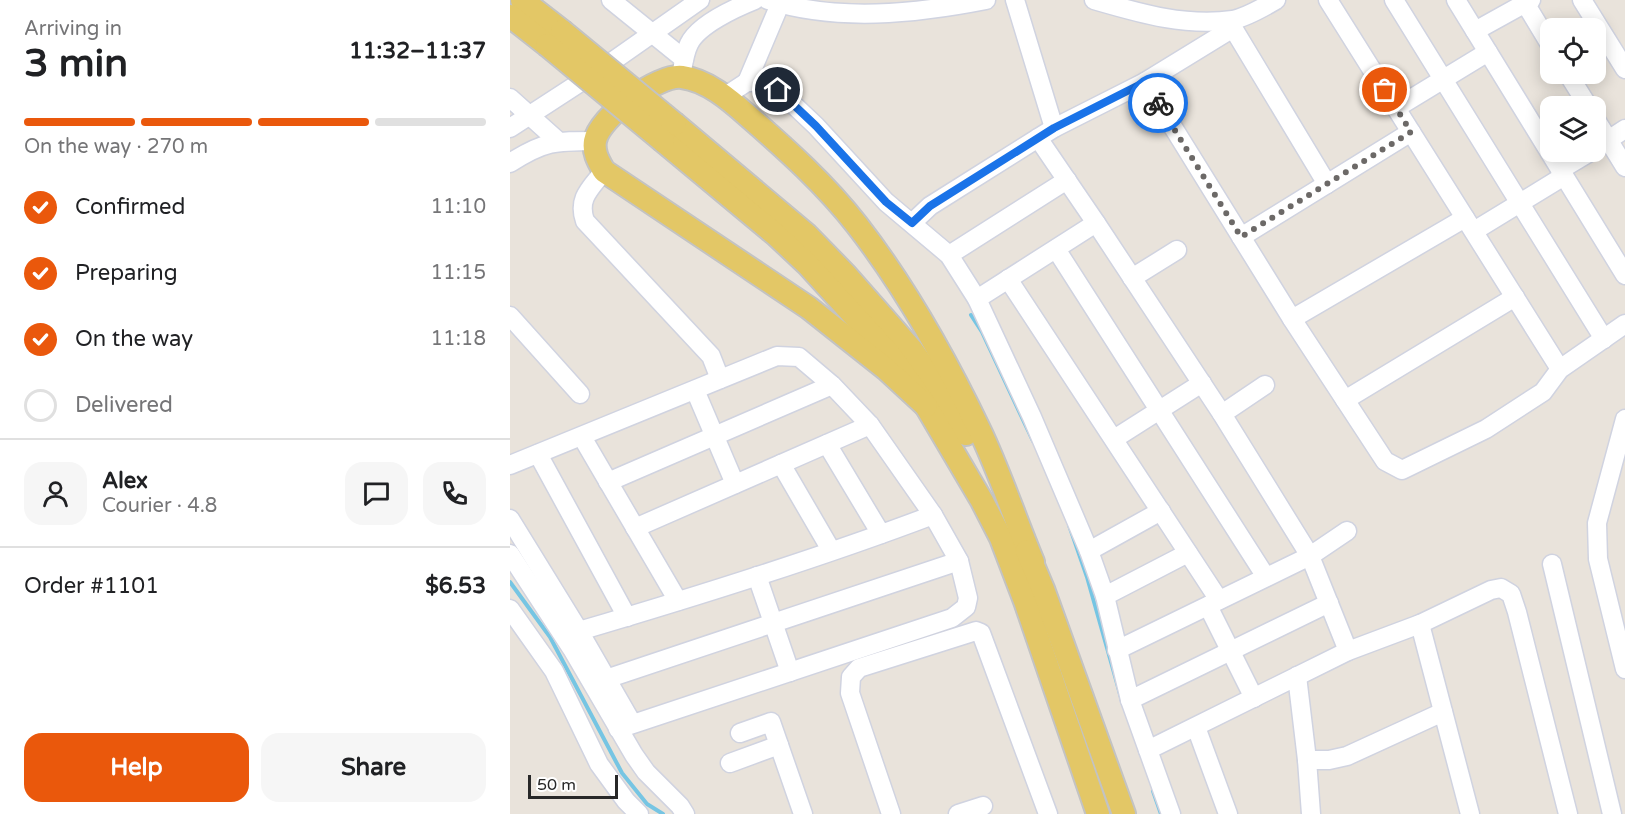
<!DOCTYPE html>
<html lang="en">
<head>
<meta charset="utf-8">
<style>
	:root { --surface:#fff; --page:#f6f6f6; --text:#202124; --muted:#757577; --line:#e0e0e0; --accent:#ea580c }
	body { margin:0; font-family:"Varela Round",sans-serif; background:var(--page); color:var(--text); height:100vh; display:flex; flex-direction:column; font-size:22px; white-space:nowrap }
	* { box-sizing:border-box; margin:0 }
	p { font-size:20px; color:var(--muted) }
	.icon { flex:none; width:33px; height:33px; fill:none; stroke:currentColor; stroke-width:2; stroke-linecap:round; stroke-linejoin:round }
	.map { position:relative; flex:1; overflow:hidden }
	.panel { display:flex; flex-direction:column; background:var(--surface); width:510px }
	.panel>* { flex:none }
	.controls { position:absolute; left:1030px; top:18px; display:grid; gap:12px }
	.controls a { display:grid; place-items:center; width:66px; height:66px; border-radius:12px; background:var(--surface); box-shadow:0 3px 15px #0003; font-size:30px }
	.scale { position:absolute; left:18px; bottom:15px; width:90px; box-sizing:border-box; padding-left:6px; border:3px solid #282828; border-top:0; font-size:16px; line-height:21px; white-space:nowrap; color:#282828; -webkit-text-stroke:4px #fff; paint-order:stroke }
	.pin { position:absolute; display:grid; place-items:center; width:51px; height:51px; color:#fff; margin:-26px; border:3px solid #fff; border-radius:50%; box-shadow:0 2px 6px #0007 }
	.courier { position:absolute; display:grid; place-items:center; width:60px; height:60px; margin:-30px; border:4px solid #1a73e8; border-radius:50%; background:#fff; color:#222; box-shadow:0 2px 8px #0007 }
	.overview em { font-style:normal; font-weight:700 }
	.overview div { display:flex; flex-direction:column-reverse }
	.overview { display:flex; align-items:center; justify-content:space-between; height:102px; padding:0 24px }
	h1 { font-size:39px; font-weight:700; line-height:45px }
	.bar { display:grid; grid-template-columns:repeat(4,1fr); gap:9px 6px; align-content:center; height:72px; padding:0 24px }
	.bar i { height:8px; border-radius:4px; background:var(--line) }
	.bar .active { background:var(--accent) }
	.bar p { grid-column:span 4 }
	.line { display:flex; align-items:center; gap:15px; padding:0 24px; border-top:2px solid var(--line) }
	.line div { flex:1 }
	.round { display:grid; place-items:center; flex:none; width:63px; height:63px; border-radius:18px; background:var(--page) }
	ol { padding:0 24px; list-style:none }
	li { display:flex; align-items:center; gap:18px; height:66px }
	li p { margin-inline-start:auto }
	li .icon { padding:6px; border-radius:50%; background:var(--accent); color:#fff; stroke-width:4 }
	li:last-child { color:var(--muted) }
	li i { width:33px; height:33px; border:3px solid var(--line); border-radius:50% }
	.action { display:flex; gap:12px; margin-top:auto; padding:12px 24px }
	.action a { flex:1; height:69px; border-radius:18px; background:var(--accent); color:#fff; font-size:24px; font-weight:700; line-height:69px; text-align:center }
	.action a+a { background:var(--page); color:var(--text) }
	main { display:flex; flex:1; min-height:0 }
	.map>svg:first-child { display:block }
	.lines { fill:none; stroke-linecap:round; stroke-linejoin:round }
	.stream { stroke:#76c5e3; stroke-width:4 }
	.minor-casing { stroke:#d0d3e0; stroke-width:21 }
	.major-casing { stroke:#c3c3c3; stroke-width:26 }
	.minor { stroke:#fff; stroke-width:18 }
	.major { stroke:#e3c766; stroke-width:22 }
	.major-bridge-casing { stroke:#c3c3c3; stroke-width:26; stroke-linecap:butt }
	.major-bridge { stroke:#e3c766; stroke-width:22 }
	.done { stroke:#6c6967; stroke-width:6; stroke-dasharray:0 10.8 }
	.route { stroke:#1a73e8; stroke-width:8 }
</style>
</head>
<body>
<main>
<section class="panel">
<div class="overview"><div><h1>3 min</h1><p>Arriving in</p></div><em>11:32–11:37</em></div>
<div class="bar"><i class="active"></i><i class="active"></i><i class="active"></i><i></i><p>On the way · 270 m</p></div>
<ol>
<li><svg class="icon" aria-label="check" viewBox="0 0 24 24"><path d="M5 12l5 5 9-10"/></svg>Confirmed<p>11:10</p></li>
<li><svg class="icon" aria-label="check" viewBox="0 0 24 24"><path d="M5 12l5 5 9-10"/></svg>Preparing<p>11:15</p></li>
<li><svg class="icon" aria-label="check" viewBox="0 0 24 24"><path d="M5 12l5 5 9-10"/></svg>On the way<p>11:18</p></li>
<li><i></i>Delivered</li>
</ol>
<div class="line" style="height:108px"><a class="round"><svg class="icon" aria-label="person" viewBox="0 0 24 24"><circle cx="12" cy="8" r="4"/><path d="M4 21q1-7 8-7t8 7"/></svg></a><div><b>Alex</b><p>Courier · 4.8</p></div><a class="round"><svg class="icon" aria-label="chat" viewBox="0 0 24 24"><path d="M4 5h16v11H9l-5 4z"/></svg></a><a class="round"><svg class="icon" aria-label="phone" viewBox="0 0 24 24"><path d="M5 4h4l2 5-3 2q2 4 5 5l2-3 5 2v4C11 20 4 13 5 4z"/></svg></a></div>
<div class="line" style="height:78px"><div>Order #1101</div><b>$6.53</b></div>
<div class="action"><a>Help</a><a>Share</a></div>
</section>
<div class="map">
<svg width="1115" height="814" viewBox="0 0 1115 814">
	<rect width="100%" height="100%" fill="#e9e3db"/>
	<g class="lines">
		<g class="stream">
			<path d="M461,315l11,17 51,109"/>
			<path d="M559,525l18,52 35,124"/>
			<path d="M0,582l40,55 72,136 25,31 16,10"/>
			<path d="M643,791l8,23"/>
		</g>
		<g class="minor-casing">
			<g id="minor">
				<path d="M101,0l73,59"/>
				<path d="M258,0c69,22 147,14 218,0"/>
				<path d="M505,0l39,128"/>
				<path d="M584,0c45,13 91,27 139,20 14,-3 31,-13 43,-20"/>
				<path d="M818,0l232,369"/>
				<path d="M884,0l210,339"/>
				<path d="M946,0l169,275"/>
				<path d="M1072,0l43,69"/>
				<path d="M1015,3l26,43"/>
				<path d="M725,20l-2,8 94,156"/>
				<path d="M965,31l56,-31"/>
				<path d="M1058,74l20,32"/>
				<path d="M171,77c2,-11 3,-23 8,-33 9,-19 46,-36 66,-44"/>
				<path d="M237,82l33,-78"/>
				<path d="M635,82l147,237 93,142 17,9 84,-41 57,-37 17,-23 65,-45"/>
				<path d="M214,97l23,-15h15l16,8 38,36 70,76 63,53 28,44 55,118 57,134 16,45 25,104 41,114"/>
				<path d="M0,98l48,43"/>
				<path d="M886,108l92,-56"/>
				<path d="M1086,120l29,47"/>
				<path d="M0,128l103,-67 87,-61"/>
				<path d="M528,138l58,85 126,191 88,142 38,95"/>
				<path d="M1089,146l26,-17"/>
				<path d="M0,163c34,-22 45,-22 85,-22"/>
				<path d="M1050,170l30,-18"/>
				<path d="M94,171c-13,17 -27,27 -19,50l126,135 9,23"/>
				<path d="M402,223l18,-17 124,-78 91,-46 88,-54"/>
				<path d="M964,231l90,-55"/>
				<path d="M731,237l170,-105"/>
				<path d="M546,249l210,328"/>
				<path d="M439,255l118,-75"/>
				<path d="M622,278l45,-28"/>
				<path d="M498,279l211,321"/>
				<path d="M467,299l119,-76"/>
				<path d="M0,316l70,78"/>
				<path d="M782,319l173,-101"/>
				<path d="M185,390l40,94"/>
				<path d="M835,400l170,-103"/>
				<path d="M712,414l43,-29"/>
				<path d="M1115,419l-28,104 1,36 27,110"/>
				<path d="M72,437l96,164"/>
				<path d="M604,439l88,-56"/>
				<path d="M317,444l54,90"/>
				<path d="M28,454l89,163"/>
				<path d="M271,464l50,86"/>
				<path d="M0,465l267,-109 22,1 33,28 38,40 63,90 26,46 9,37 -2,9 -14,11 -334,111"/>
				<path d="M98,482l224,-97"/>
				<path d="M0,519l69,112 53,92"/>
				<path d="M125,528l235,-103"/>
				<path d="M579,551l72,-40"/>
				<path d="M0,554l62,95 62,106 12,17 34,34 5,8"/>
				<path d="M1042,564l60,250"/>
				<path d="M247,576l33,96"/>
				<path d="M595,596l83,-43"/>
				<path d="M698,606l46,92"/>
				<path d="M0,609l44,62 45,93 27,37 13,13"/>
				<path d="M910,624l50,190"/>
				<path d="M69,631c119,-35 238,-72 354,-116"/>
				<path d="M607,650l193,-94 37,-25"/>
				<path d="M787,676l10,84 4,54"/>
				<path d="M96,679l353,-118"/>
				<path d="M620,700l199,-97"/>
				<path d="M686,727l32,87"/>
				<path d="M230,733l31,-11 32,92"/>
				<path d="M638,750l200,-99 72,-27 71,-34 10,-2 10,6 6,18 51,202"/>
				<path d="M797,760h22l18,-4 96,-44"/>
				<path d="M220,763l49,-18"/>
				<path d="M381,814l-41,-121 1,-16 8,-9 117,-37 5,2 67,181"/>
				<path d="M448,814l25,-8"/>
			</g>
		</g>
		<g class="major-casing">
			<g id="major">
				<path d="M12,0l40,31"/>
				<path d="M0,16l37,29"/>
				<path d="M165,124l132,111 39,40 66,75 23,33 31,51"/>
				<path d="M153,141l113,94 32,30 82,90 36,51 56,95 19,37 24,63 73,213"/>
				<path d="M416,406l-40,-37 -77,-61 -205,-137c-5,-9 -11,-18 -9,-30 4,-24 63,-67 87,-64 25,3 48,23 66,39 38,33 78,69 109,109 49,63 89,135 123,206 20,42 35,88 53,131"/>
				<path d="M517,551l16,38 81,225"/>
			</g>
		</g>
		<use href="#minor" class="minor"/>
		<use href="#major" class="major"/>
		<g class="major-bridge-casing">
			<g id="major-bridge">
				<path d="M52,31l113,93"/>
				<path d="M37,45l116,96"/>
			</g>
		</g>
		<use href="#major-bridge" class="major-bridge"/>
	</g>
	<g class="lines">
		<path class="done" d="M648,103l83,134 170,-105 -26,-42"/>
		<path class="route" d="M268,90l38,36 70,76 26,21 18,-17 124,-78 91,-46 13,21"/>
	</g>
</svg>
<div class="controls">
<a><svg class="icon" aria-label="locate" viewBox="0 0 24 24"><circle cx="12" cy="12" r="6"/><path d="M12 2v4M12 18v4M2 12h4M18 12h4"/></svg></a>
<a><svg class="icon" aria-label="layers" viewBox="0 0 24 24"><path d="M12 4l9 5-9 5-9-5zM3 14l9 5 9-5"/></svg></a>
</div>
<div class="scale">50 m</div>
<div class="pin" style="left:875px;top:90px;background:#ea580c"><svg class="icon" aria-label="bag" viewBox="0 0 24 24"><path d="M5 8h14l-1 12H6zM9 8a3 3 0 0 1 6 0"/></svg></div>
<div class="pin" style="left:268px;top:90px;background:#1f2937"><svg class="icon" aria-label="home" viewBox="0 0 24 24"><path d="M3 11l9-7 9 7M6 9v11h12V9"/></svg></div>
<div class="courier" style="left:648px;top:103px"><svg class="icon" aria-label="bike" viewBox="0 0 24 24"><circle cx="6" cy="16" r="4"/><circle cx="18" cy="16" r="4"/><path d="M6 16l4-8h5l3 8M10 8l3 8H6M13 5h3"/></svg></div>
</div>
</main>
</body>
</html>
